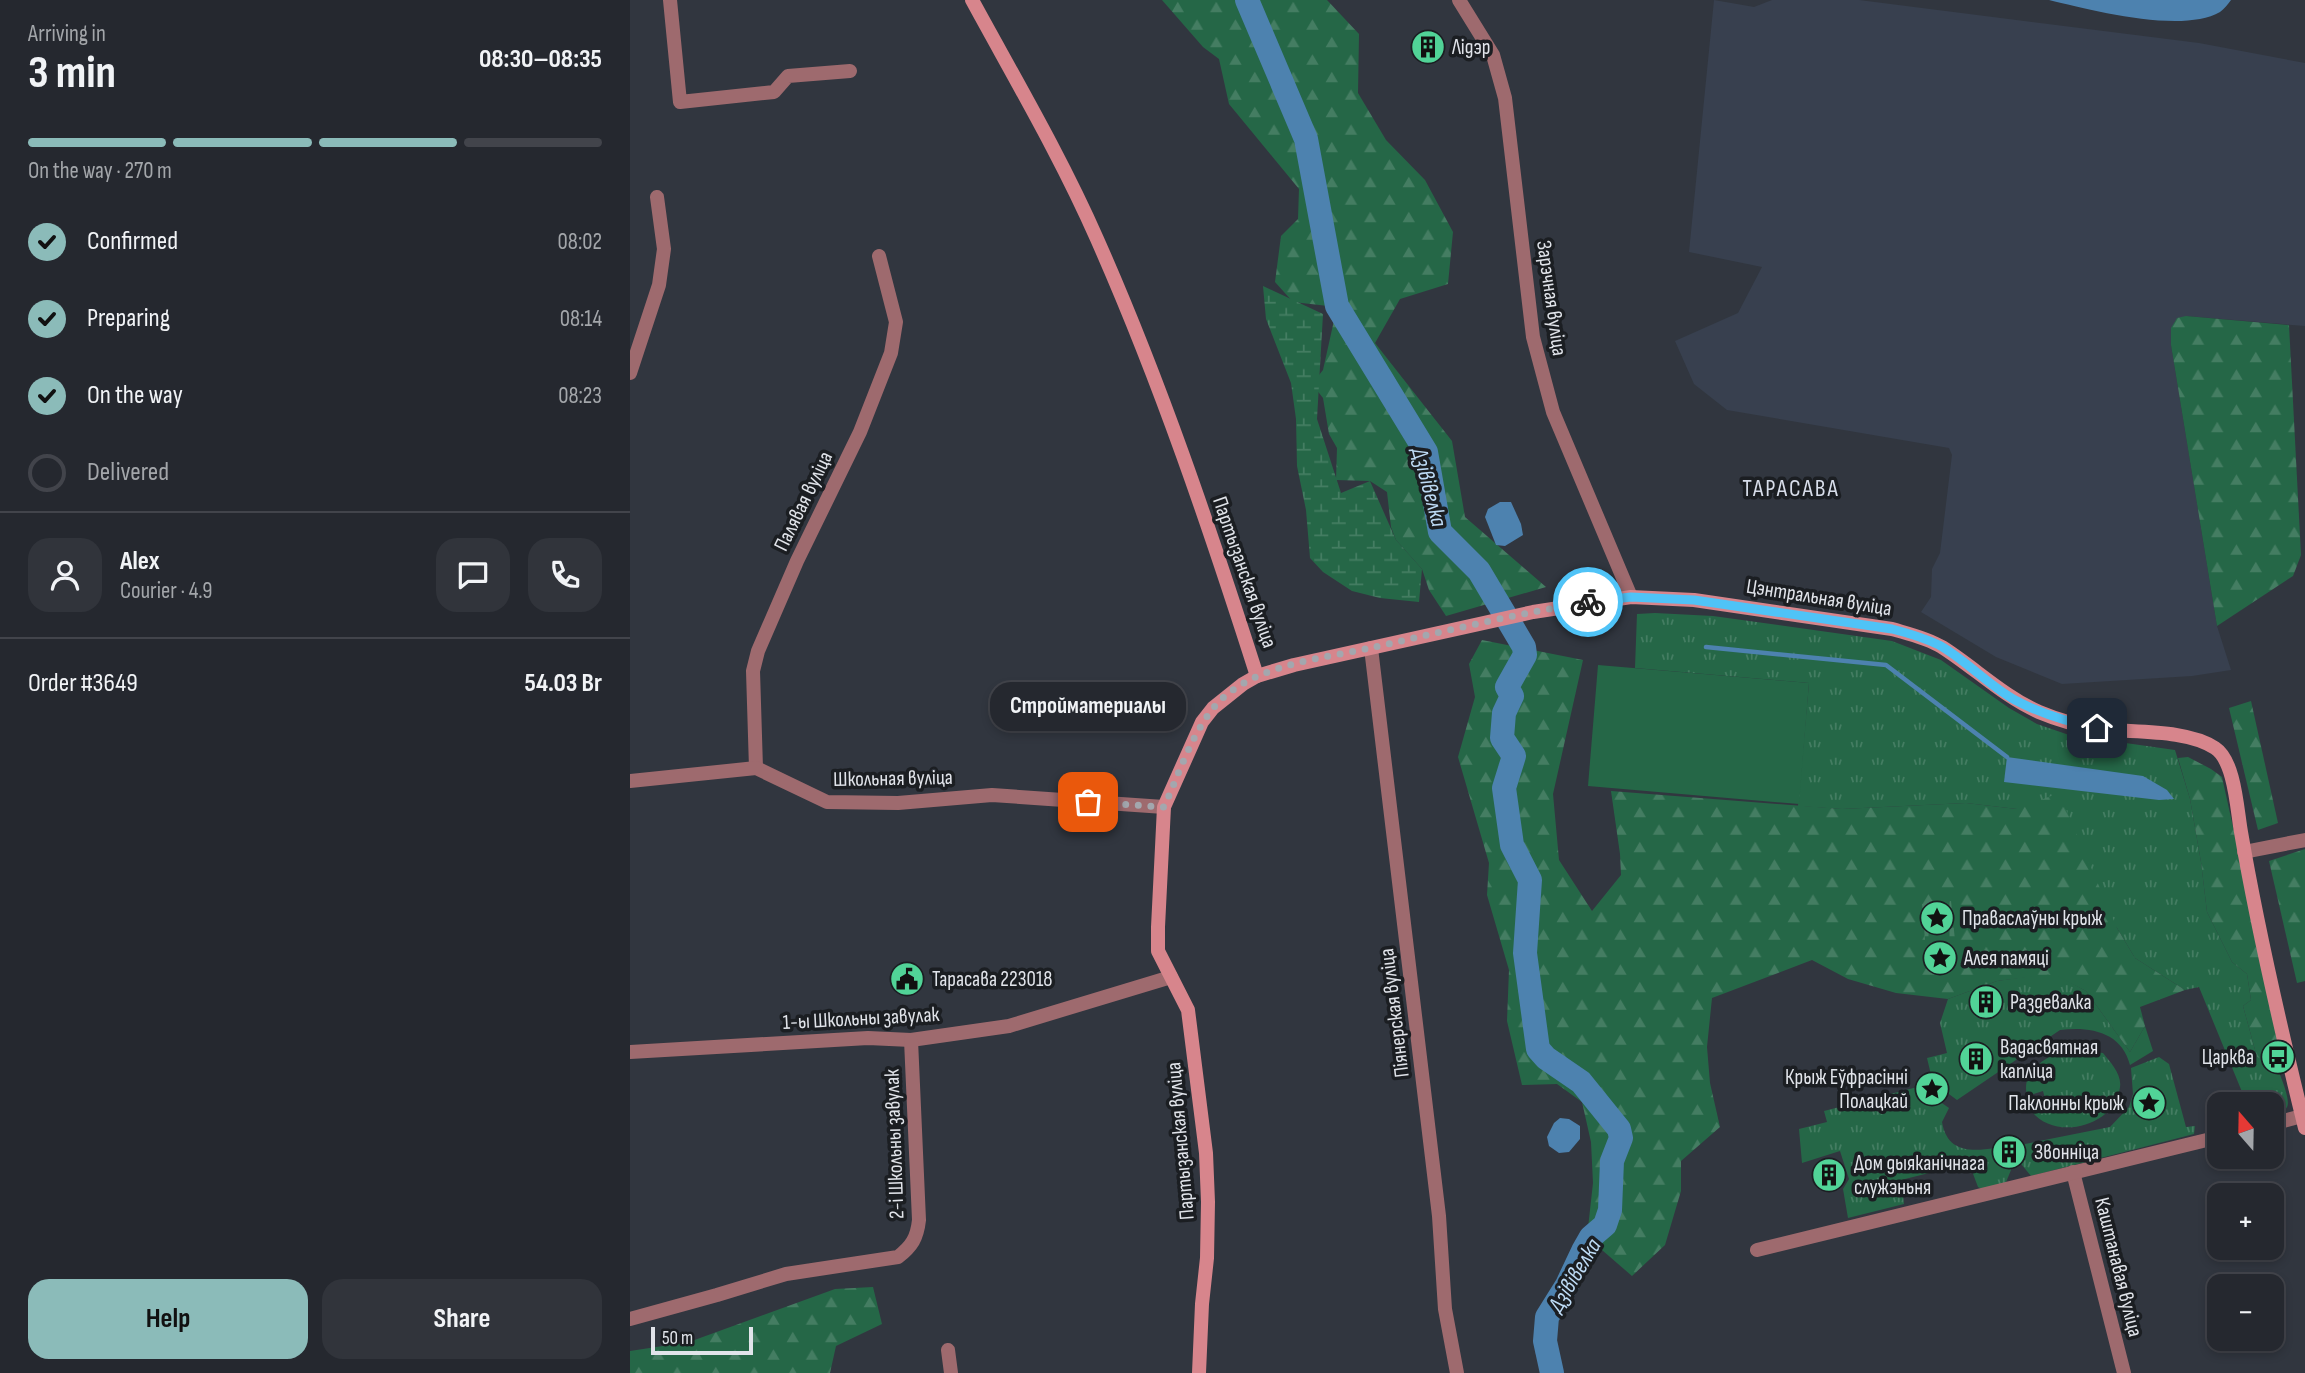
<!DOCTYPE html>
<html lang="en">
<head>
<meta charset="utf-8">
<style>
	:root { --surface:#25282f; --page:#31343b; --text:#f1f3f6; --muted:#a3a6aa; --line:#42444b; --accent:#8bbbb9 }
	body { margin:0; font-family:"Sofia Sans Condensed",sans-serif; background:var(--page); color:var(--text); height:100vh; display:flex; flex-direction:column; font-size:26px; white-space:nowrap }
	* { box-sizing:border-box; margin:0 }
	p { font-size:23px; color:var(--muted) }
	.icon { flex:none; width:38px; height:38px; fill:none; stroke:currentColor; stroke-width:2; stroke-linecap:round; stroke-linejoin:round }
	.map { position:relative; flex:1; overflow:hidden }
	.sheet { display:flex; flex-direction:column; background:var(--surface); width:630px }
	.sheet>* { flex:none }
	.needle { width:46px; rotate:340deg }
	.tools { position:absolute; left:1577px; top:1092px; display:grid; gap:14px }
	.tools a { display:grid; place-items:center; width:77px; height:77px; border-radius:14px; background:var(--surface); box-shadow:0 4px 10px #0003,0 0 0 2px var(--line); font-size:35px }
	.scale { position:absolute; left:21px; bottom:18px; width:102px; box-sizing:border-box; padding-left:7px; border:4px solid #e1e4ea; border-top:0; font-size:19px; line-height:24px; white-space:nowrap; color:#e1e4ea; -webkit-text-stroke:5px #1b1e22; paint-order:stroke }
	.pin { position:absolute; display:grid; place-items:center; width:60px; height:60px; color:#fff; margin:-30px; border-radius:14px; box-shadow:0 4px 10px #0006 }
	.courier { position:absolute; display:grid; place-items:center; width:70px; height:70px; margin:-35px; border:5px solid #4fc3f7; border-radius:50%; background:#fff; color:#222; box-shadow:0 2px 9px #0007 }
	.bubble { position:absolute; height:49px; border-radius:21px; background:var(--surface); box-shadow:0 4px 10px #0003,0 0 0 2px var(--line); font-size:23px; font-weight:700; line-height:49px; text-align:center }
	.head em { font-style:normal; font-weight:700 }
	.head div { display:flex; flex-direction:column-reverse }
	.head { display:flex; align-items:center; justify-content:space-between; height:119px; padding:0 28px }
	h1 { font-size:46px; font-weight:700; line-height:52px }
	.bar { display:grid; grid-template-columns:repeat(4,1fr); gap:10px 7px; align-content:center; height:84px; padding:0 28px }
	.bar i { height:9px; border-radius:5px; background:var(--line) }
	.bar .current { background:var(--accent) }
	.bar p { grid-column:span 4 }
	.line { display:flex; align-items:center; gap:18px; padding:0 28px; border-top:2px solid var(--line) }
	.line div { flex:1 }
	.round { display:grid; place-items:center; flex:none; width:74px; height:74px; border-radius:21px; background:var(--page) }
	ol { padding:0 28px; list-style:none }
	li { display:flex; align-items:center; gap:21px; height:77px }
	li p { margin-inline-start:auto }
	li .icon { padding:7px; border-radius:50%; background:var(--accent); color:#111; stroke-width:4 }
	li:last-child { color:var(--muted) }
	li i { width:38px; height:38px; border:4px solid var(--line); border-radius:50% }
	.button { display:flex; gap:14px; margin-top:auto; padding:14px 28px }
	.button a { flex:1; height:80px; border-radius:21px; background:var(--accent); color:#111; font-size:28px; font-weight:700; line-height:80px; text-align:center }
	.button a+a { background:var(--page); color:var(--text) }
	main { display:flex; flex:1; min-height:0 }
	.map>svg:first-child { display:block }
	.built { fill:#38404f }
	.grass { fill:url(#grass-tufts) }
	.forest { fill:url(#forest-firs) }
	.wetland { fill:url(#wetland-marsh) }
	.cemetery { fill:url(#cemetery-stones) }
	.pitch { fill:#256747 }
	.water { fill:#4d82af }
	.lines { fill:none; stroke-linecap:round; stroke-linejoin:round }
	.stream { stroke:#4d82af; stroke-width:4.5 }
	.river { stroke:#4d82af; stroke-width:24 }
	.street { stroke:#9e6a6e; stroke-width:14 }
	.secondary { stroke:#d7858c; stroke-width:14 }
	.done { stroke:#a3a7ae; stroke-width:7; stroke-dasharray:0 12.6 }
	.route { stroke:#4fc3f7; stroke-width:9 }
	.labels { text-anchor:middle; stroke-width:7; stroke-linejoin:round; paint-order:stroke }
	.poi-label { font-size:21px; fill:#e1e4ea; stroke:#1b1e22; text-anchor:start }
	.street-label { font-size:21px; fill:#e1e4ea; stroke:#1b1e22 }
	.water-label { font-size:23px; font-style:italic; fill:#bedbf5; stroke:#1b1e22 }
	.quarter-label { font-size:24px; letter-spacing:2px; fill:#d7dde9; stroke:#1b1e22 }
</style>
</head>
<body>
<main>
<section class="sheet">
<div class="head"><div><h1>3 min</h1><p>Arriving in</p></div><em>08:30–08:35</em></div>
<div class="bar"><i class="current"></i><i class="current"></i><i class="current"></i><i></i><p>On the way · 270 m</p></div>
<ol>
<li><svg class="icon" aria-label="check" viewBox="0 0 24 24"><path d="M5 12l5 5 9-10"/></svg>Confirmed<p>08:02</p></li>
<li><svg class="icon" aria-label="check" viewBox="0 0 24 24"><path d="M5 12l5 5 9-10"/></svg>Preparing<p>08:14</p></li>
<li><svg class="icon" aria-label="check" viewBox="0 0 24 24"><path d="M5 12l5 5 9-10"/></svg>On the way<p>08:23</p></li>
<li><i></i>Delivered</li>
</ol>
<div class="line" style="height:126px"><a class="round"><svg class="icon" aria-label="person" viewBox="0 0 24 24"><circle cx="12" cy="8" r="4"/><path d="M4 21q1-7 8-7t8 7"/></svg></a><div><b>Alex</b><p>Courier · 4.9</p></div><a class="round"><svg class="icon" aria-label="chat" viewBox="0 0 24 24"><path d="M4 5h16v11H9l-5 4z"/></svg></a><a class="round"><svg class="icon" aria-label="phone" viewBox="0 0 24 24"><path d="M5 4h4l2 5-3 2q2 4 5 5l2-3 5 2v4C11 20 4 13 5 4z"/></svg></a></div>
<div class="line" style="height:91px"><div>Order #3649</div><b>54.03 Br</b></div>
<div class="button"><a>Help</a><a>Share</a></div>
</section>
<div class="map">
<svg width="1675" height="1373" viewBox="0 0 1675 1373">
	<defs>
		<pattern id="grass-tufts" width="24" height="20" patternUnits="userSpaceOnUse" patternTransform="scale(1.75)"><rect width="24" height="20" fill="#256747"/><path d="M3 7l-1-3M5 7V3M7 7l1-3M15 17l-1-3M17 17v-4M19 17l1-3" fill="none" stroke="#447d62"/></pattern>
		<pattern id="forest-firs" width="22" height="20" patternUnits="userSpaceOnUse" patternTransform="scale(1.75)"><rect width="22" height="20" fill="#256747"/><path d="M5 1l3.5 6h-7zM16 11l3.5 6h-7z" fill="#447d62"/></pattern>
		<pattern id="wetland-marsh" width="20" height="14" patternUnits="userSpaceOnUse" patternTransform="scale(1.75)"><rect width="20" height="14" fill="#256747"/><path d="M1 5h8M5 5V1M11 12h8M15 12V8" fill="none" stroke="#447d62"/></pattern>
		<pattern id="cemetery-stones" width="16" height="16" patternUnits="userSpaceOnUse" patternTransform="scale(1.75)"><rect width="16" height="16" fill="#256747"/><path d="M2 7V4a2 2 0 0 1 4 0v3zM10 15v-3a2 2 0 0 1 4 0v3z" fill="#447d62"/></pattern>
	</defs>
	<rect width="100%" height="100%" fill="#31363f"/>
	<path class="built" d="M1084,0l40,7 18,-7h87l340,43 106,20v263l-119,-10 -15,29 46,281 14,44 -39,6 -130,8 -66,-27 -75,-45 10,-15 1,-28 8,-16 12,-98 -3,-7 -222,-38 -33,-26 -19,-43 63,-28 24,-46 -73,-15z"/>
	<g class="grass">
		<path d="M1025,613l58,3 179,25 49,19 68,48 28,16 32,11 106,15 15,49 11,63 6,50 25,50 15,12 4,26 -8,6 14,51 20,10c3,8 14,33 10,40 -2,5 -10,6 -15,8v-11h-25l-48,-117 -14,3 -50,-32 -18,-30 -100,-119 -51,-6 -124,6 -44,-3 11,-123 -174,-15 2,-54z"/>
		<path d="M1423,973l33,18 44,61 15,-26 8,25 -23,14c-8,-33 -40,-39 -70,-35l-103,70 -23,-17 -8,9 23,16 -7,14c5,30 28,30 53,26l5,15 8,-3 3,3v7l-7,17 -17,5 -9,-5 -9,-24 -68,17 3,24 -56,14 -5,-29 6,-10 -9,-28 -38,12 -3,-34 28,-7 -3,-11 109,-28 -6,-25 20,-5 -7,-30 8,-24 49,-18z"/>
		<path d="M1433,1049l40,4c7,9 19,21 17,34 -5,41 -68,55 -90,22l16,-7 -3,-11 -16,5c-6,-26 17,-36 36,-47z"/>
		<path d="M1529,1057l10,7 17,63 9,-1 -1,8 -163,42 -14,-17 3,-14 90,-18 19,-20 4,-13 -2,-26z"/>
	</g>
	<g class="forest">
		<path d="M532,0h165l32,34 -1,59 28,47 39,40 28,52 -5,52 -48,15 -25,44 77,98 13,76 81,70 -100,29 -17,-26 -7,-21 -26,-29 -5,-13 -4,-35 -17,-11 -34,-1 1,-32 -8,-14 -6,-36 -11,-14 11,-14 14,-63 -44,-5 -18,-20 6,-46 17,-17 1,-30 -70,-85 -10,-45 -16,-12z"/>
		<path d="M1556,316l103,9 12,230 -8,21 -76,50 -46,-281v-17l6,-10z"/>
		<path d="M852,640l101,20 -30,134 6,66 33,51 29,-36 -1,-21 -9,-63 231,18 124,-6 51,6 42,-16 58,135 18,30 50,32 -45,17 5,19 -15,26 -44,-61 -33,-17 -56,7 -49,18 -52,-6 -48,-14 -36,-19 -100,38 -5,49 3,36 10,44 -39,34v30l-16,54 -33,31 -45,-39 6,-54 -2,-41 -9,-40 -25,-18 -35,1 -15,-64 2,-51 -22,-75 2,-32 -31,-106 17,-60 -6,-33z"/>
		<path d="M1621,701l27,122 -20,7 -29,-122z"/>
		<path d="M1558,757l23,12 11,8 60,272 -5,18 -20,-10 -14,-51 8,-6 -4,-26 -15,-12 -25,-50 -6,-50 -11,-63 -12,-41z"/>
		<path d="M1675,849v132l-8,2 -28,-122z"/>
		<path d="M243,1287l9,37 -46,22 -6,27h-200v-22l59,-9 146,-53z"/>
	</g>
	<path class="wetland" d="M633,286l60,28 -6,105 24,74 29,-12 26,59 26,29 -3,33 -39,-4 -28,-7 -29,-19 -13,-14 -4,-48 -9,-44 -1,-47 -5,-36 -25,-64z"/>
	<path class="cemetery" d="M1321,901l6,59 -30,3 -5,-59z"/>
	<path class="pitch" d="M968,665l211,18 -10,121 -211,-18z"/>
	<g class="water">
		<path d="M1419,0h182c-3,4 -7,9 -11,12 -38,22 -129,-2 -171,-12z"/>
		<path d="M870,502h11l10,22 2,11 -18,11 -9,-1 -11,-28 3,-8z"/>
		<path d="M1377,757l136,19 24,14 7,9 -15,1 -155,-18z"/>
		<path d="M930,1118l9,1 11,7v13l-11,13 -10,1 -10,-7 -2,-9 7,-14z"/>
		<path d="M917,1317l6,2c0,15 -1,28 -11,39l-6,-4c-2,-12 1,-29 11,-37z"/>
	</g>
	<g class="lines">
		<path class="stream" d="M1076,647l180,18 121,92"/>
		<path class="river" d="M617,0l59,139 31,167 89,146 14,80 39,39 45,76 1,8 -18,32 5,9 -8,17 -2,25 12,18 -10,32 8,57 18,35 -5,73 13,96 8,9 35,24 38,47 2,9 -9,23 -2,49 -5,15 -14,12 -8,14 -16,34 -20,32 -2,24 7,32"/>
		<g class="street">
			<path d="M40,0l10,102 94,-10 14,-16 62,-5"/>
			<path d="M829,0l34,55 12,43 28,239 20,75 78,185"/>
			<path d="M0,373l29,-88 5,-36 -7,-52"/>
			<path d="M741,648l68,568 6,93 12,64"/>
			<path d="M126,768l-3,-97 5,-20 39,-90 63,-129 31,-79 5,-31 -17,-66"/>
			<path d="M0,781l126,-13 71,34 71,1 94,-8 172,12"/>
			<path d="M1614,852l61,-12"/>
			<path d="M0,1052l238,-14 43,2 98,-14 162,-49"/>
			<path d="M1642,1124l30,-8"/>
			<path d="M1443,1172l51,201"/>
			<path d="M1127,1250l462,-113"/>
			<path d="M0,1319l87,-24 69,-21 112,-17c14,-11 19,-19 21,-37l-8,-180"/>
			<path d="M318,1350l3,23"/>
		</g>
		<g class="secondary">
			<path d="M342,0c43,79 89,157 125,239 63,142 113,290 160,437"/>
			<path d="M569,1373l3,-69 5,-46 1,-56 -2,-49 -18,-143 -30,-59v-24l6,-120 38,-85 11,-14 30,-24 14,-8 37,-11 239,-53 98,-15 63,3 198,29c17,5 35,9 50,18 33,21 61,49 97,65 19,8 40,14 61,17 34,4 86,0 115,19 20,13 22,62 26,84 17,100 40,198 64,296"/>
		</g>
	</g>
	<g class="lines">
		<path class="done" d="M458,802l76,5c16,-35 31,-85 61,-111 40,-33 100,-38 150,-49 70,-16 141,-33 213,-45"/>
		<path class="route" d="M958,602l43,-5 63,3 198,29c16,4 32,9 47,16 27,15 49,40 76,55 26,14 53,22 82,28"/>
	</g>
	<defs>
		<g id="building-disc" transform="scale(1.75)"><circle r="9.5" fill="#51d397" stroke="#1b1e22"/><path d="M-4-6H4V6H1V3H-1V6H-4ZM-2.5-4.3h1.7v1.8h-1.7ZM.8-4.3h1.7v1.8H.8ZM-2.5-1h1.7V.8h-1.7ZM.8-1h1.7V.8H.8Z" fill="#111"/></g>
		<g id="sight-disc" transform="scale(1.75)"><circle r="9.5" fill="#51d397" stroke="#1b1e22"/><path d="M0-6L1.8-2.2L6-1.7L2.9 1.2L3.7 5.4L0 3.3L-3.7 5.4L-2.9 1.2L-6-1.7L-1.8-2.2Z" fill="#111"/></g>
		<g id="civic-disc" transform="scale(1.75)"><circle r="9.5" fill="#51d397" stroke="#1b1e22"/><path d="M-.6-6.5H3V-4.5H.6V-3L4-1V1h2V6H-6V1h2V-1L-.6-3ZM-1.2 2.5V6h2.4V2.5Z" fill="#111"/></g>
		<g id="bus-disc" transform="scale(1.75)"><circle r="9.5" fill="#51d397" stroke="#1b1e22"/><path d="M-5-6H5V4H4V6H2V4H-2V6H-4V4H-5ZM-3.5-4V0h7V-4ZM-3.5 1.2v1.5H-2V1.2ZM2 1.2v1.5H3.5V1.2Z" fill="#111"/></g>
	</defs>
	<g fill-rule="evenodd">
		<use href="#building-disc" x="798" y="47"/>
		<use href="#sight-disc" x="1307" y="918"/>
		<use href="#sight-disc" x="1310" y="958"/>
		<use href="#civic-disc" x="277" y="979"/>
		<use href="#building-disc" x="1356" y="1002"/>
		<use href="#bus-disc" x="1648" y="1057"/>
		<use href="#building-disc" x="1346" y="1059"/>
		<use href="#sight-disc" x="1302" y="1089"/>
		<use href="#sight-disc" x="1519" y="1103"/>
		<use href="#building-disc" x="1379" y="1152"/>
		<use href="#building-disc" x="1199" y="1175"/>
	</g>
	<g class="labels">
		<g class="poi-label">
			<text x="822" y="54">Лідэр</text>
			<text x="1332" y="925">Праваслаўны крыж</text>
			<text x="1334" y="965">Алея памяці</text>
			<text x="302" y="986">Тарасава 223018</text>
			<text x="1380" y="1009">Раздевалка</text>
			<text x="1370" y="1054">Вадасвятная<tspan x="1370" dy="24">капліца</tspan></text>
			<text x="1624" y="1064" text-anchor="end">Царква</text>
			<text x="1278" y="1084" text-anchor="end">Крыж Еўфрасінні<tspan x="1278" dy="24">Полацкай</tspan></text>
			<text x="1494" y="1110" text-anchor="end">Паклонны крыж</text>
			<text x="1404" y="1159">Звонніца</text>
			<text x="1224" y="1170">Дом дыяканічнага<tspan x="1224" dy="24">служэньня</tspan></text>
		</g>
		<g class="street-label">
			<text transform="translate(922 298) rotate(82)" y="7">Зарэчная вуліца</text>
			<text transform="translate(173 501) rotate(-64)" y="7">Палявая вуліца</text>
			<text transform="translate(615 572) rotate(71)" y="7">Партызанская вуліца</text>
			<text transform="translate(1189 597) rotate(9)" y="7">Цэнтральная вуліца</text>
			<text transform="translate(263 778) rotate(-1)" y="7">Школьная вуліца</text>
			<text transform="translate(764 1013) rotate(-97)" y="7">Піянерская вуліца</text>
			<text transform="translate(231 1018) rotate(-3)" y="7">1-ы Школьны завулак</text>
			<text transform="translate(550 1141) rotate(-95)" y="7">Партызанская вуліца</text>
			<text transform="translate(264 1144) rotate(-92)" y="7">2-і Школьны завулак</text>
			<text transform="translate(1489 1267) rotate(76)" y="7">Каштанавая вуліца</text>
		</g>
		<g class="water-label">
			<text transform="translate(800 487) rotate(75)" y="8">Дзівівелка</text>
			<text transform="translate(944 1275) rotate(-59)" y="8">Дзівівелка</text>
		</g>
		<g class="quarter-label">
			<text x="1161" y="496">ТАРАСАВА</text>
		</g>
	</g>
</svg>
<div class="tools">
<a><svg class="needle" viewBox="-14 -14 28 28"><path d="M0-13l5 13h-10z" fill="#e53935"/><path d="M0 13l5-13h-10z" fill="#a3a6aa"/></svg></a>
<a>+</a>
<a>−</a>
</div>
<div class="scale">50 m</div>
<div class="pin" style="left:458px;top:802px;background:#ea580c"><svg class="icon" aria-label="bag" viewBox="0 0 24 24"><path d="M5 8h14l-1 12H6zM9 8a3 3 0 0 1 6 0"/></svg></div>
<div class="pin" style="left:1467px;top:728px;background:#1f2937"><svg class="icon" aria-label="home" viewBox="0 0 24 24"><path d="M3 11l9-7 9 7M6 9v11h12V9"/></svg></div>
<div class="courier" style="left:958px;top:602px"><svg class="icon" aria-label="bike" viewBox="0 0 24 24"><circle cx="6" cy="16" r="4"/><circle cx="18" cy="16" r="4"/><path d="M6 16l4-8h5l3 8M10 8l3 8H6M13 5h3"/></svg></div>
<div class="bubble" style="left:360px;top:682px;width:196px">Стройматериалы</div>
</div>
</main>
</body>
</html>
